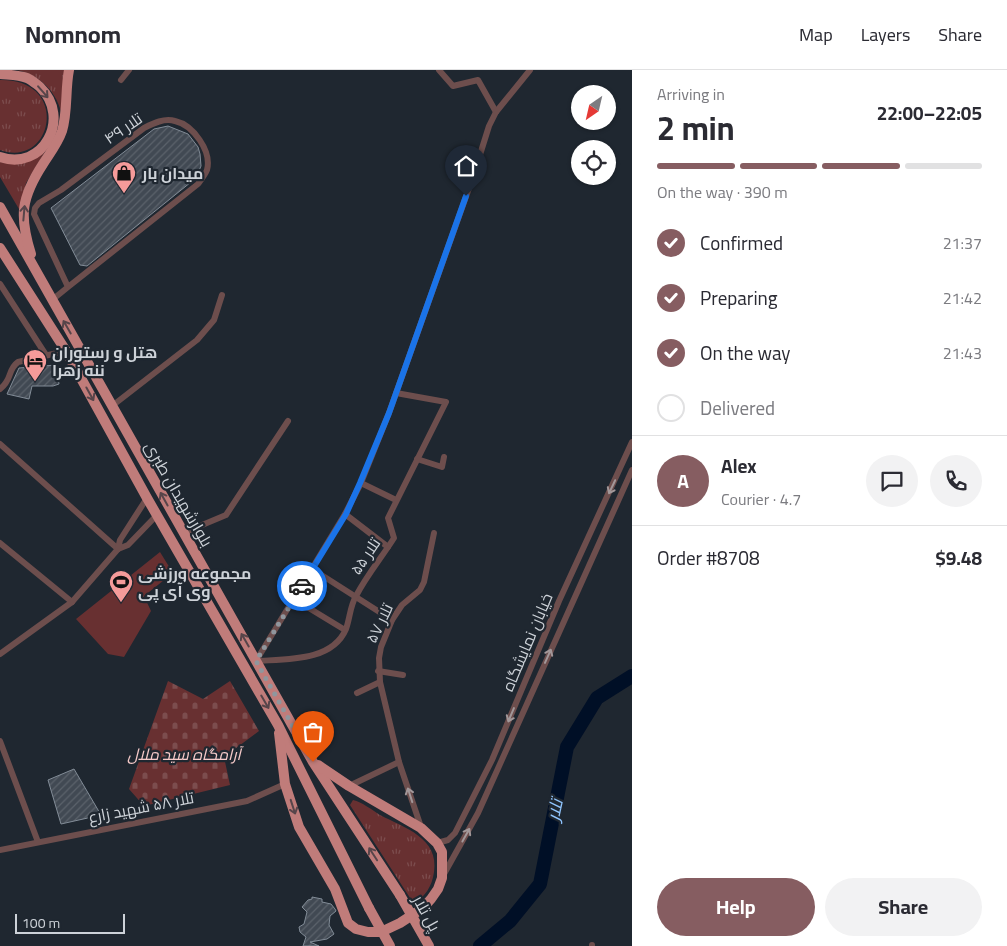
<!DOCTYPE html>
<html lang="en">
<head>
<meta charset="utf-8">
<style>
	:root { --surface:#fff; --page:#f2f2f3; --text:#2b2b33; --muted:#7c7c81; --line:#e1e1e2; --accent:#865d61 }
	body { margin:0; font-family:Georgia,Cairo,serif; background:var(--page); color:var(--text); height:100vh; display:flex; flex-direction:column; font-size:19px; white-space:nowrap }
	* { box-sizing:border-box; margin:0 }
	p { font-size:16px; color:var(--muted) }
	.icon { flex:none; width:28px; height:28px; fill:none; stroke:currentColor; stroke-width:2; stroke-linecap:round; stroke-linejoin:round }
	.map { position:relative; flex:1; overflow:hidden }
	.sheet { display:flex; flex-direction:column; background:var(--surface); width:375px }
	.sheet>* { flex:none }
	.needle { width:32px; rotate:214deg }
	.controls { position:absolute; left:571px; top:15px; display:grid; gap:10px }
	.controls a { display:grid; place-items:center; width:45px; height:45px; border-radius:50%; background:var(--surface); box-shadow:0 1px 4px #0004; font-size:25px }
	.scale { position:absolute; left:15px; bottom:12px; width:110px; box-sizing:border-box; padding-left:5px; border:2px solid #cdd2d8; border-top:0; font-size:14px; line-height:18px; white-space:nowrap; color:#cdd2d8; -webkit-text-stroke:4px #1f2730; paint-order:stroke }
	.pin { position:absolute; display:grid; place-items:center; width:42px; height:42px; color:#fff; margin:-51px -21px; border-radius:50% 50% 50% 0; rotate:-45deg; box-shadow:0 0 5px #0007 }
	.pin .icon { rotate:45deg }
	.courier { position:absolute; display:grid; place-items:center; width:50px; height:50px; margin:-25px; border:4px solid #1a73e8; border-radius:50%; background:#fff; color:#222; box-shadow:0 1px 6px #0007 }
	.headline em { font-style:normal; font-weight:700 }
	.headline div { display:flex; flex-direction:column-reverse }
	.headline { display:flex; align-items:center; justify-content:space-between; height:85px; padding:0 25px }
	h1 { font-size:32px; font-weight:700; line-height:38px }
	.bar { display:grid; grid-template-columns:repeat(4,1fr); gap:8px 5px; align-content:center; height:60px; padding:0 25px }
	.bar i { height:6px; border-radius:4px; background:var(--line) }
	.bar .active { background:var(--accent) }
	.bar p { grid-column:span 4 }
	.line { display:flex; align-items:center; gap:12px; padding:0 25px; border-top:1px solid var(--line) }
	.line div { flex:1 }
	.round { display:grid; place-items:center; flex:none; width:52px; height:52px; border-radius:26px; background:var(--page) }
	ol { padding:0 25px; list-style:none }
	li { display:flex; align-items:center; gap:15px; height:55px }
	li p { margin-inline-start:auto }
	li .icon { padding:5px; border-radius:50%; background:var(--accent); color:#fff; stroke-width:4 }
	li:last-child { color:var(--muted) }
	li i { width:28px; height:28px; border:2px solid var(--line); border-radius:50% }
	.cta { display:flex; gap:10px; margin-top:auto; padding:10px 25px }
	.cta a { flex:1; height:58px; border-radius:30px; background:var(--accent); color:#fff; font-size:20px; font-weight:700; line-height:58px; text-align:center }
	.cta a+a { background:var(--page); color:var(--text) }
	header { display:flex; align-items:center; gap:30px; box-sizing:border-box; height:70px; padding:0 25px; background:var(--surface); border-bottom:1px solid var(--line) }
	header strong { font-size:24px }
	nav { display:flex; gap:28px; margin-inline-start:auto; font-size:18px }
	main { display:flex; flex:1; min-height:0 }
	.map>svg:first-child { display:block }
	.grass { fill:url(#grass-tufts) }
	.cemetery { fill:url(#cemetery-stones) }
	.pitch { fill:#683031 }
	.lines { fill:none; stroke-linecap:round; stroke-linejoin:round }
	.river { stroke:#000f26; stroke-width:14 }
	.building { fill:url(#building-hatch); stroke:#828c97 }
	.minor { stroke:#6d4e4d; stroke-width:6 }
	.trunk { stroke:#c07c7a; stroke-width:10 }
	.trunk-bridge { stroke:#c07c7a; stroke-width:10 }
	.oneway { stroke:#57454a }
	.oneway2 { stroke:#a29799 }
	.done { stroke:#90969d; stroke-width:5; stroke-dasharray:0 9 }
	.route { stroke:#1a73e8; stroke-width:6 }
	.labels { text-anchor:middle; stroke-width:4.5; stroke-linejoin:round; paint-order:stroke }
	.street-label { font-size:16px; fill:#cdd2d8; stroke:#1f2730 }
	.poi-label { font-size:16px; font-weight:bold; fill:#cdd2d8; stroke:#1f2730; text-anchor:start }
	.park-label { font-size:16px; font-style:italic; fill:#f6cac9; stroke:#1f2730 }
	.water-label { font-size:18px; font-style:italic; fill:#90c5fe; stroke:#1f2730 }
</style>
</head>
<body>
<header>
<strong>Nomnom</strong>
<nav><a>Map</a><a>Layers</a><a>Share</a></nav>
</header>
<main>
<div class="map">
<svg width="632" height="876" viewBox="0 0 632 876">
	<defs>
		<pattern id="grass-tufts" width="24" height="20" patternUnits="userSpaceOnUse" patternTransform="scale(1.25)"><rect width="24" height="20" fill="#683031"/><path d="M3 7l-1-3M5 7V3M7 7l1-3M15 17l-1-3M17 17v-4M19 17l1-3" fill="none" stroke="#7c4d4e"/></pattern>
		<pattern id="cemetery-stones" width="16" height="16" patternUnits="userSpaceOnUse" patternTransform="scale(1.25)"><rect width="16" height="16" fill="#683031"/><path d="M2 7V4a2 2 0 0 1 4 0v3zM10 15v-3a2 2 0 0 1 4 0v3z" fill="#7c4d4e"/></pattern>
		<pattern id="building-hatch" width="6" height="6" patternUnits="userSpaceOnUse" patternTransform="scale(1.25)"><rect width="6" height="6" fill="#414953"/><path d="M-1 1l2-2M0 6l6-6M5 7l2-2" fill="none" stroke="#5b626b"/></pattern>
	</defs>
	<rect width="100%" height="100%" fill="#1f2730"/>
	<g class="grass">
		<path d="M17,0h48l-4,41c-6,-21 -22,-36 -44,-41z"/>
		<path d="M0,10c71,-1 53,89 0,70z"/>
		<path d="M47,78l-21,35 -5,24 -2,2 -19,-32v-15l17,2z"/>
		<path d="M353,730c9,2 19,10 27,15 25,13 59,23 54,57 -2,15 -9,24 -20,32l-64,-99z"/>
	</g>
	<path class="cemetery" d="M168,611l35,18 27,-18 29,50 -35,26 6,28 -86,21 -15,-17z"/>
	<path class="pitch" d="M160,482l13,21 -29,23 7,15 -27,46 -16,-3 -32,-35z"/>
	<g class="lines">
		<path class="river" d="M480,876l30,-25 30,-37 27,-137 30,-49 35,-22"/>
	</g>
	<g class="building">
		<path d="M168,56l20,8 10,13 2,7 1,12 -5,12 -109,88 -7,-1 -29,-57 103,-79z"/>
		<path d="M56,295l3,19 -6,2h-21l-3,13 -22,-5 12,-26z"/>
		<path d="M74,699l27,46 -40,9 -13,-44z"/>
		<path d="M312,827l10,2v3l9,2 4,5 1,2 -6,5 -1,9 5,9 -7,5 -17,3 9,4h-16l3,-9 -6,-5 -1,-5 5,-3 3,-12 -5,-5 6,-7 4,-1z"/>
	</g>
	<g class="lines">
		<g class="minor">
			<path d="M439,0l14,16 25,-6 18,32"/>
			<path d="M121,10l8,-10"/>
			<path d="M0,214l46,71"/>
			<path d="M52,230l16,-13 130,-103c3,-4 7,-9 9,-14 5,-19 -14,-45 -32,-49 -11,-3 -21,2 -31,7l-83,62 -22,13 -4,5 -1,6 34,73"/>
			<path d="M0,319c13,-10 7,-19 18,-27l48,-11"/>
			<path d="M112,336l85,-66 17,-20 8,-25"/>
			<path d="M0,374l118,105"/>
			<path d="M417,389l25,8 2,-10"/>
			<path d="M361,413l35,17"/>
			<path d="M345,444l43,33"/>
			<path d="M183,463l43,-18 62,-94"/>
			<path d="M0,473l72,59"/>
			<path d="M118,479l10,-4 29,-30"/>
			<path d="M312,499l80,51"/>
			<path d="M294,529l51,31"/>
			<path d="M0,584l72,-52 46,-53 2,-9 27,-42"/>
			<path d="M256,591l89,-147 16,-31 28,-70 84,-236 16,-51 7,-14 34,-42"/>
			<path d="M256,591c30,-2 76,1 90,-32 4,-11 4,-23 10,-33 11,-21 26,-39 38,-58l-6,-20 58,-116 -50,-9"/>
			<path d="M378,601l25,4"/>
			<path d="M357,623l23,-11"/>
			<path d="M0,671l38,101"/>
			<path d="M349,716l50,-24"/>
			<path d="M421,757l-22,-65 -19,-80 -1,-24 2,-11 11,-27 10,-15 18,-15 4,-8 10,-49"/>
			<path d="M437,773l11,-3 7,-7 37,-73 67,-159 73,-159"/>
			<path d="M0,780l247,-49 38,-17"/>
			<path d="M444,804l34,-61 154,-343"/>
			<path d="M592,876v-1"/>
		</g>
		<g class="trunk">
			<path d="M0,4c9,1 19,1 27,4 5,2 9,6 13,9 32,31 3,85 -40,70"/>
			<path d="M0,137l313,555 87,133"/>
			<path d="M0,178l66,103 81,147 131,227 91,183"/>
			<path d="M31,184c-12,-38 -10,-56 12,-90 7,-11 15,-21 19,-33 6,-20 3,-41 7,-61"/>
			<path d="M279,663l6,51 14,43 36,62 13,34 8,6 12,3h13l19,-9 23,-15 8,-9 7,-10 4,-11v-26l-5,-9 -16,-15 -72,-42 -31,-21"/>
		</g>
		<g class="trunk-bridge">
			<path d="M400,825l29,51"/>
			<path d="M369,838l21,38"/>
		</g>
	</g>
	<defs><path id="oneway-shaft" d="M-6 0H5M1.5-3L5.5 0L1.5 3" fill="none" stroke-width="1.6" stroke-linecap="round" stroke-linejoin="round" transform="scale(1.25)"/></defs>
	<g class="oneway">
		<use href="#oneway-shaft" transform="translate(43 22) rotate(49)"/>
		<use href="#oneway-shaft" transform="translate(24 143) rotate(-85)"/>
		<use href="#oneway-shaft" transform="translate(67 257) rotate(-120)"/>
		<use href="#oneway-shaft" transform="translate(90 324) rotate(61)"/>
		<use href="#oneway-shaft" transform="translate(164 429) rotate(-119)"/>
		<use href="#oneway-shaft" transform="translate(245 570) rotate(-120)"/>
		<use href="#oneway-shaft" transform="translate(265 632) rotate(60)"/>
		<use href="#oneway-shaft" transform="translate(293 737) rotate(72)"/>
		<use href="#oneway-shaft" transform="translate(373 784) rotate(-123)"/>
	</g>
	<g class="oneway2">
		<use href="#oneway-shaft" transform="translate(612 417) rotate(115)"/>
		<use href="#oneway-shaft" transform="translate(548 586) rotate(-66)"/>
		<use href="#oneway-shaft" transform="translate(511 645) rotate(113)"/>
		<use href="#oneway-shaft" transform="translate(410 725) rotate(-108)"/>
		<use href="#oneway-shaft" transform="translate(466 765) rotate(-61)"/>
	</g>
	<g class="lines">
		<path class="done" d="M302,516l-46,75 57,101"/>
		<path class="route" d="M302,516l44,-72 14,-31 29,-70 77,-217"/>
	</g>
	<defs>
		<g id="shop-pin" transform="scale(1.25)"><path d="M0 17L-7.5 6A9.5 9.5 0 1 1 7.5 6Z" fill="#f59b9a" stroke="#1f2730"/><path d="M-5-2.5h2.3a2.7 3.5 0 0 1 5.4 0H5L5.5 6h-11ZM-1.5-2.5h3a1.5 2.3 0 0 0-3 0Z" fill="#111"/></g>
		<g id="hotel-pin" transform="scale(1.25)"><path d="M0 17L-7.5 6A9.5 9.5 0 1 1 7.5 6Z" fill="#f59b9a" stroke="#1f2730"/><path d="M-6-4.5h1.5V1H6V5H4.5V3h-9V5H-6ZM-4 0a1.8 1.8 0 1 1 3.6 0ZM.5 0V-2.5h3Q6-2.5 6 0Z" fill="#111"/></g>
		<g id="stadium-pin" transform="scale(1.25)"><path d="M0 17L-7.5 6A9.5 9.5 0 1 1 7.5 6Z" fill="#f59b9a" stroke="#1f2730"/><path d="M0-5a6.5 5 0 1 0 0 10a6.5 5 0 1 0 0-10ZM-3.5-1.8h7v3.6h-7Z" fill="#111"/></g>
	</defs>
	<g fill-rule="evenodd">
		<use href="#shop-pin" x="124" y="103"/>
		<use href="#hotel-pin" x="35" y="291"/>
		<use href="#stadium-pin" x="121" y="512"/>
	</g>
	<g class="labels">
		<g class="street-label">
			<text transform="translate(123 58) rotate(-34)" y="6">تلار ۴۹</text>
			<text transform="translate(179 424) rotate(60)" y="6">بلوارشهیدان طبری</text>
			<text transform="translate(365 486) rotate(-56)" y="6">تلار ۵۵</text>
			<text transform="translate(379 553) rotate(-64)" y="6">تلار ۵۷</text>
			<text transform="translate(527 572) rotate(-67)" y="6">خیابان نمایشگاه</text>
			<text transform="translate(141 737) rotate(-11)" y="6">تلار ۵۸ شهید زارع</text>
			<text transform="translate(427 843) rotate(61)" y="6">پل تلار</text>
		</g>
		<g class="poi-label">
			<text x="142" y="109">میدان بار</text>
			<text x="52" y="288">هتل و رستوران<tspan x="52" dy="18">ننه زهرا</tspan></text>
			<text x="138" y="509">مجموعه ورزشی<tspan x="138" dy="18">وی آی پی</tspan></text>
		</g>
		<g class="park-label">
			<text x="184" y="690">آرامگاه سید ملال</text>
		</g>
		<g class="water-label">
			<text transform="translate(555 740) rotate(-78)" y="6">تلار</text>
		</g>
	</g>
</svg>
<div class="controls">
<a><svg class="needle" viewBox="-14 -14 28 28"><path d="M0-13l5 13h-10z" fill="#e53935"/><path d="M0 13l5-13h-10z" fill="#7c7c81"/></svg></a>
<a><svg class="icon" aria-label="locate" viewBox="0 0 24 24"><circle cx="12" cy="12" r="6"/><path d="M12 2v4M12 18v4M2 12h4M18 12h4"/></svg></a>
</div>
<div class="scale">100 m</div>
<div class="pin" style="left:313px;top:692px;background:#ea580c"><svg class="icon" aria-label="bag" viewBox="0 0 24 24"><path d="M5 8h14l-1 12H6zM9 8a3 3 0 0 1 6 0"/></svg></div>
<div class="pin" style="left:466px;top:126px;background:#1f2937"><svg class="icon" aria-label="home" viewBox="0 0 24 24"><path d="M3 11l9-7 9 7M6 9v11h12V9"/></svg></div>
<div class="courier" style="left:302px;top:516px"><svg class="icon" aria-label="car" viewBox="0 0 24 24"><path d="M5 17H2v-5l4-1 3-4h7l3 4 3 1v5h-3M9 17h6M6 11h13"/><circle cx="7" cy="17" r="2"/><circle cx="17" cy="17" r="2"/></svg></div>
</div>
<section class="sheet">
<div class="headline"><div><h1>2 min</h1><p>Arriving in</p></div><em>22:00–22:05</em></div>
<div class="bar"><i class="active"></i><i class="active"></i><i class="active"></i><i></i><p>On the way · 390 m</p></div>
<ol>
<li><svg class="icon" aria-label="check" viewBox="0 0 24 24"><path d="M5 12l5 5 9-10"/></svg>Confirmed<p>21:37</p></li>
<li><svg class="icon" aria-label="check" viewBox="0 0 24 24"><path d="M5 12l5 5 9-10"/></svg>Preparing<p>21:42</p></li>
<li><svg class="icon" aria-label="check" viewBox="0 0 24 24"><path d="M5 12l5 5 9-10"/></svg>On the way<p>21:43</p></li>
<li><i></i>Delivered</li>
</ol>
<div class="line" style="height:90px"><b class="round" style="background:var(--accent);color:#fff">A</b><div><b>Alex</b><p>Courier · 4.7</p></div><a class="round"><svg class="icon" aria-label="chat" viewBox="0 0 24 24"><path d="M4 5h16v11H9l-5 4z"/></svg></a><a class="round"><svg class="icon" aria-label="phone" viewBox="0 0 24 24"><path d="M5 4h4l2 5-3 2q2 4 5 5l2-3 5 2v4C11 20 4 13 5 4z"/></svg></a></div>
<div class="line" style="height:65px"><div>Order #8708</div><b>$9.48</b></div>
<div class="cta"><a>Help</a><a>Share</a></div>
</section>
</main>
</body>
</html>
